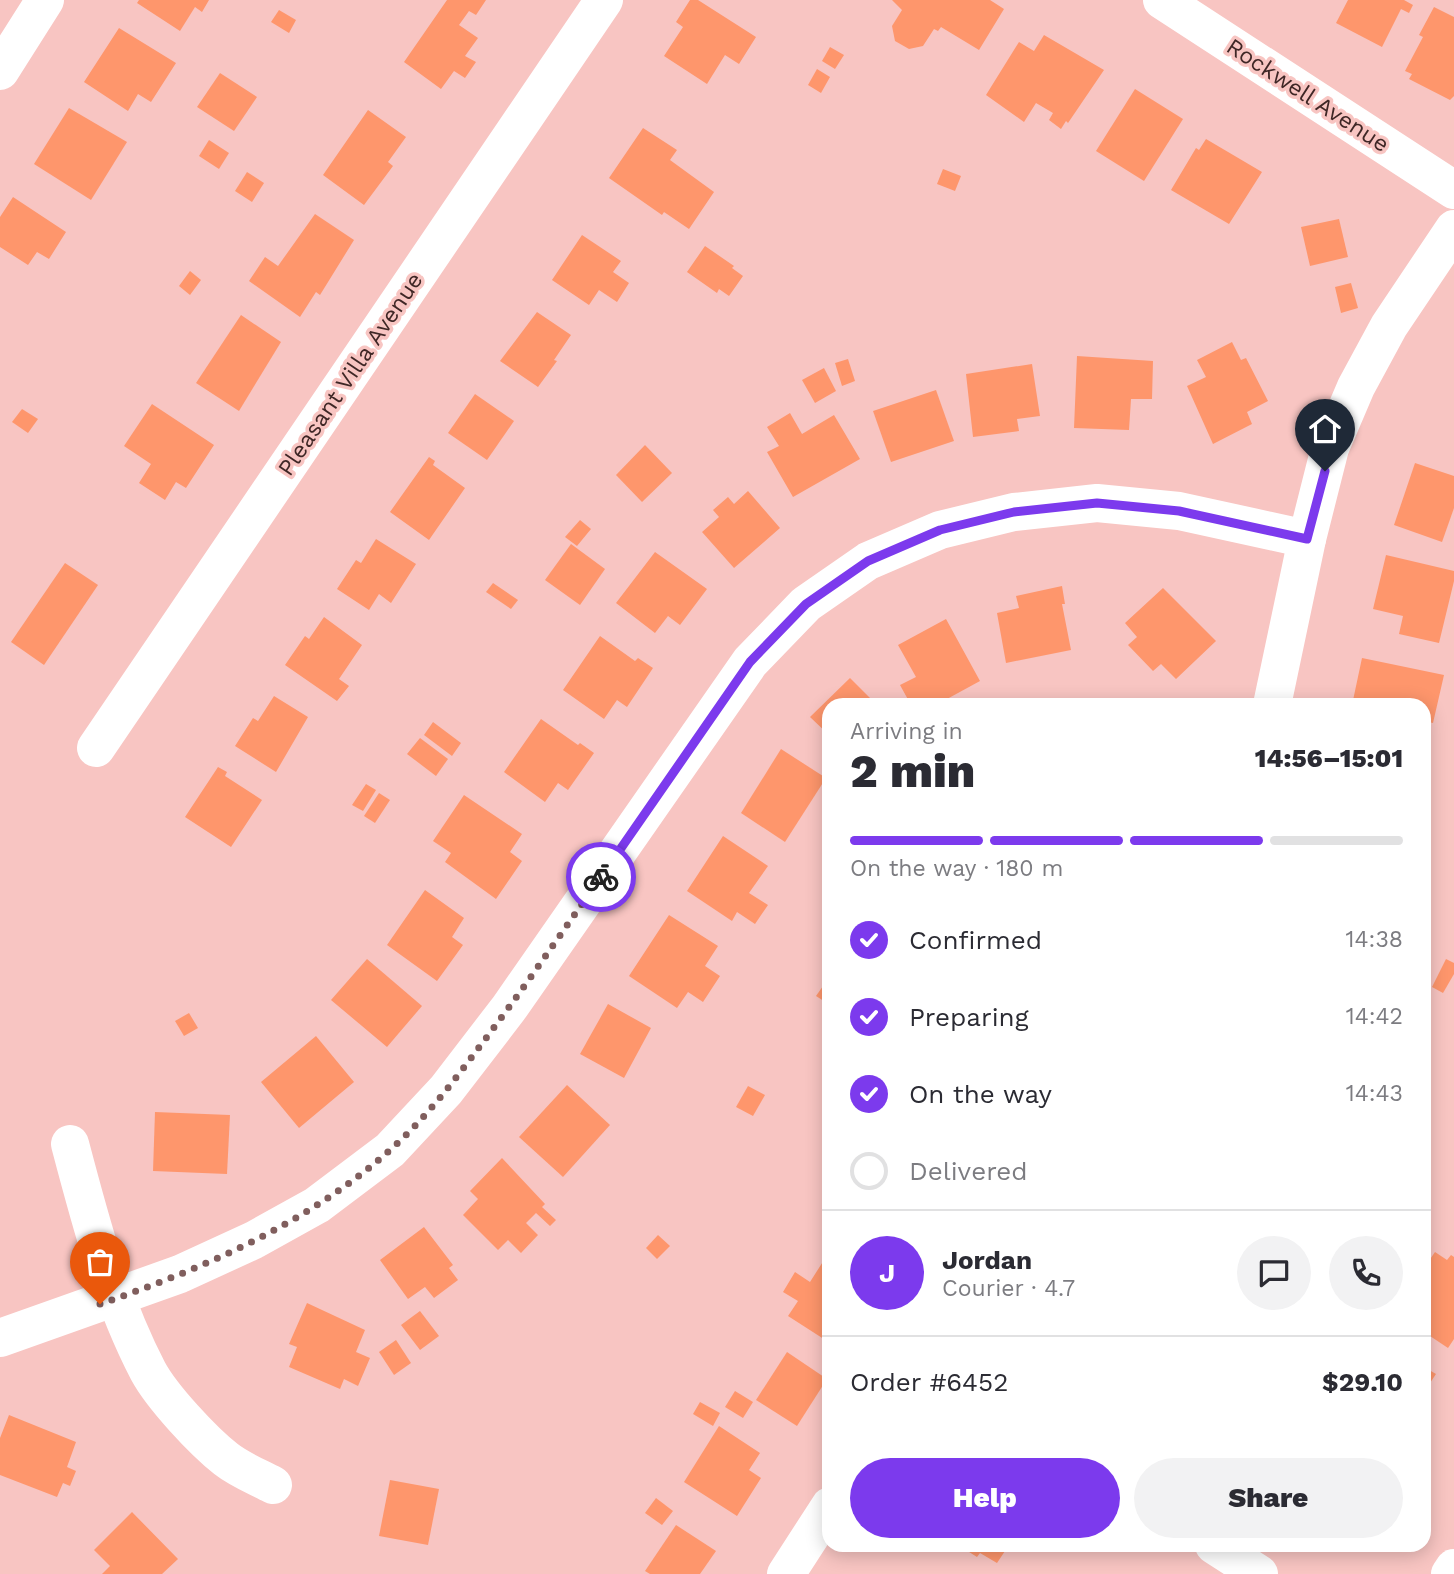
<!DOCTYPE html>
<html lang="en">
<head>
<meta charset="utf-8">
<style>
	:root { --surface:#fff; --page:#f2f2f3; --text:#2b2b33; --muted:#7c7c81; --line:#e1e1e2; --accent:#7c3aed }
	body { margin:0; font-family:"Work Sans",sans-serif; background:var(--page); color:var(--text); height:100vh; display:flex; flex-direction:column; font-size:26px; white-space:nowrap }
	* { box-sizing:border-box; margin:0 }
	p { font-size:23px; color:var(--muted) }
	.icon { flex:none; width:38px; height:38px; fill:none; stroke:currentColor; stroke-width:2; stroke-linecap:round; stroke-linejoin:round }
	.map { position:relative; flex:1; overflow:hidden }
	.panel { position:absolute; left:822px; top:698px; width:609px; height:854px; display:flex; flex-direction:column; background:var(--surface); border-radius:21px; box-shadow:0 4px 18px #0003 }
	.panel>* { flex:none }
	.pin { position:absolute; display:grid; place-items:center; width:60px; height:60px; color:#fff; margin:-72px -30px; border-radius:50% 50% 50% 0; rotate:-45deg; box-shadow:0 0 7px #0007 }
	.pin .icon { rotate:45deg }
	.courier { position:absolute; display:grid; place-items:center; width:70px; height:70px; margin:-35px; border:5px solid #7c3aed; border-radius:50%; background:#fff; color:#222; box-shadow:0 2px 9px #0007 }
	.overview em { font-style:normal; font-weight:800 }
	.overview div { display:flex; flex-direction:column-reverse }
	.overview { display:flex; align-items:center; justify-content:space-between; height:119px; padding:0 28px }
	h1 { font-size:46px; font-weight:800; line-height:52px }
	.bar { display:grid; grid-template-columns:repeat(4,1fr); gap:10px 7px; align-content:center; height:84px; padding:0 28px }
	.bar i { height:9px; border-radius:5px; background:var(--line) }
	.bar .active { background:var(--accent) }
	.bar p { grid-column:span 4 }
	.line { display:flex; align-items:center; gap:18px; padding:0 28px; border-top:2px solid var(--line) }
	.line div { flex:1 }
	.round { display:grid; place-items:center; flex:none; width:74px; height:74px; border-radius:37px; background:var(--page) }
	ol { padding:0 28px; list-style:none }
	li { display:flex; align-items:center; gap:21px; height:77px }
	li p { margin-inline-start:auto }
	li .icon { padding:7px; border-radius:50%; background:var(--accent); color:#fff; stroke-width:4 }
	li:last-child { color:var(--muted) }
	li i { width:38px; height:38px; border:4px solid var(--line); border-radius:50% }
	.button { display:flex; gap:14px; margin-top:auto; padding:14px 28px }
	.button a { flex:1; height:80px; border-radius:42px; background:var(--accent); color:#fff; font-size:28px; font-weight:800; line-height:80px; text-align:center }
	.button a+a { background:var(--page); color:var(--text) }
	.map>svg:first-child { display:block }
	.building { fill:#fe966c }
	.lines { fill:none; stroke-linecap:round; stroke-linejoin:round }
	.minor { stroke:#fff; stroke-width:38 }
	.done { stroke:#805e5d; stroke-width:7; stroke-dasharray:0 12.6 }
	.route { stroke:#7c3aed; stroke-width:9 }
	.labels { text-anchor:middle; stroke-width:7; stroke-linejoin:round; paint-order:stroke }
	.street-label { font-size:23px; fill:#3f2726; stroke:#f8c5c2 }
</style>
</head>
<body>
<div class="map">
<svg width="1454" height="1574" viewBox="0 0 1454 1574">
	<rect width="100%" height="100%" fill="#f8c5c2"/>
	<g class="building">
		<path d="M139,0h70l-7,12 -7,-5 -15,24 -43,-28z"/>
		<path d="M447,0h39l-10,15 -7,-4 -10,14 19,13 -13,18 11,6 -11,16 -11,-7 -13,18 -37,-27z"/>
		<path d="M690,0h8l58,37 -17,27 -14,-9 -18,29 -43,-28 19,-29 -7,-5z"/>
		<path d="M892,0h98l14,9 -25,41 -38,-23 -3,4 -4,-2 -11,17 -14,3 -14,-8 -3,-15 10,-16z"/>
		<path d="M1348,0h56l9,5 -4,8 -8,-4 -19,38 -46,-24z"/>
		<path d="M1434,7l20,10v79l-4,4 -41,-21 3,-5 -7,-3 18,-34 -4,-2z"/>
		<path d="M279,10l17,10 -7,13 -18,-11z"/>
		<path d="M119,28l57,35 -25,39 -13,-8 -10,17 -44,-29z"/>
		<path d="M1044,35l60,35 -36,53 -2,-2 -5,8 -12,-9 4,-7 -17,-10 -12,19 -38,-27 33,-53 15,9z"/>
		<path d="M830,47l14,8 -9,14 -13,-8z"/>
		<path d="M817,69l13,8 -9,16 -13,-8z"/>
		<path d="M220,73l37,24 -23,34 -37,-24z"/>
		<path d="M1135,89l48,30 -39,62 -48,-30z"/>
		<path d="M69,108l58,34 -36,58 -57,-36z"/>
		<path d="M368,110l38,27 -18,25 5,4 -29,39 -41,-30z"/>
		<path d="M643,128l34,22 -7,10 44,32 -25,37 -25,-17 -2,3 -53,-37z"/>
		<path d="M1206,139l56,33 -33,52 -58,-34 25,-42 3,2z"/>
		<path d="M209,140l20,13 -10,16 -20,-13z"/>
		<path d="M943,169l18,7 -6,15 -18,-7z"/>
		<path d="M247,172l17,11 -12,19 -17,-11z"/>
		<path d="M13,197l53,35 -17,27 -12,-7 -9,13 -28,-18v-30z"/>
		<path d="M315,214l39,26 -34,55 -4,-3 -16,25 -51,-36 16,-24 13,9z"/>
		<path d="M1339,219l9,38 -38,9 -9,-39z"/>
		<path d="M582,235l39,26 -8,11 16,11 -12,19 -18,-12 -10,15 -37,-25z"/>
		<path d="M705,246l29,20 -2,2 11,8 -14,20 -10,-7 -2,4 -30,-21z"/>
		<path d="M190,271l11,9 -11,15 -11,-9z"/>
		<path d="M1351,283l7,25 -17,5 -6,-26z"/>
		<path d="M537,312l34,23 -17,25 3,1 -19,26 -38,-26z"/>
		<path d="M241,315l40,27 -42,69 -43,-28z"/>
		<path d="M1232,342l9,18 5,-2 22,43 -21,11 5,12 -39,20 -26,-58 19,-9 -9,-17z"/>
		<path d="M1077,356l76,5 -1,38h-21l-2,31 -55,-2z"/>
		<path d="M848,359l7,22 -13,5 -7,-23z"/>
		<path d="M1032,364l8,52 -23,3 2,12 -46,6 -7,-63z"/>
		<path d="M824,368l12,23 -21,12 -13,-23z"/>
		<path d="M936,390l18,51 -63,21 -18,-51z"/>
		<path d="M475,394l39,27 -27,39 -39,-27z"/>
		<path d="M152,404l62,41 -28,43 -10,-6 -11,18 -26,-17 12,-19 -27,-18z"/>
		<path d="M22,409l16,10 -10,14 -16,-11z"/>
		<path d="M790,413l12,21 32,-19 26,44 -67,38 -26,-45 12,-6 -12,-19z"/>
		<path d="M645,445l27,28 -30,29 -26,-27z"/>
		<path d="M429,457l6,4 -2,4 32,23 -36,52 -39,-28z"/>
		<path d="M1415,463l39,13v32l-12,34 -48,-17z"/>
		<path d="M748,491l32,37 -46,40 -32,-36 17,-15 -6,-7 15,-13 6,7z"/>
		<path d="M580,520l11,9 -14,17 -12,-9z"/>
		<path d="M376,539l40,25 -25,39 -12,-9 -10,16 -32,-21 19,-29 5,3z"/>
		<path d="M571,544l34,25 -25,36 -35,-25z"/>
		<path d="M655,552l52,37 -27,36 -12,-9 -13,17 -39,-30z"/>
		<path d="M1386,555l68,16v10l-15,62 -40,-9 4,-18 -30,-7z"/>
		<path d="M65,563l33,22 -54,80 -33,-23z"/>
		<path d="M493,583l25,17 -7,9 -25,-17z"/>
		<path d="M1062,586l3,18h-3l9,46 -65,13 -9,-50 22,-5 -3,-12z"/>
		<path d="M1163,588l53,53 -40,38 -15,-15 -8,7 -25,-26 9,-8 -12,-14z"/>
		<path d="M324,617l38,28 -23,34 10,7 -12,15 -52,-36 20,-29 4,3z"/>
		<path d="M946,619l34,62 -44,24h-25l-11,-20 16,-8 -18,-32z"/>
		<path d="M600,636l35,25 3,-3 15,10 -26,39 -10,-7 -13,19 -41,-29z"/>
		<path d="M1362,658l82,17 -11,48 -9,-2v-16h-72z"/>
		<path d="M850,678l27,27h-47v31l-20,-19z"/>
		<path d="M274,696l34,21 -32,55 -41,-26 18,-28 5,3z"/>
		<path d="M541,719l37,26 2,-2 14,10 -26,37 -10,-7 -13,19 -41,-30z"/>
		<path d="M433,722l28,21 -9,13 -28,-21z"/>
		<path d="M420,738l28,21 -12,17 -29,-22z"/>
		<path d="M781,749l45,29 -41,64 -44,-29z"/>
		<path d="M218,767l9,5 -2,4 37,24 -31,47 -46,-30z"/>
		<path d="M366,784l10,6 -13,21 -11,-6z"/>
		<path d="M379,793l11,7 -15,23 -11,-7z"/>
		<path d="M464,795l58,39 -12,18 12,9 -26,38 -51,-37 6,-9 -18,-12z"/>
		<path d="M723,836l45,30 -19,27 19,12 -13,19 -18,-12 -5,9 -45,-30z"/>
		<path d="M425,890l39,28 -12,19 11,8 -26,36 -50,-36z"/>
		<path d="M669,915l49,31 -13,20 15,10 -17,26 -15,-10 -11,16 -48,-32z"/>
		<path d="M367,959l55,47 -35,41 -56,-47z"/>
		<path d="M1446,959l8,4v11l-11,19 -11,-6z"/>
		<path d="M830,976v29l-14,-9z"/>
		<path d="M608,1004l43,24 -27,50 -44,-24z"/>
		<path d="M189,1013l9,15 -14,8 -9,-15z"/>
		<path d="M316,1036l38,46 -55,46 -38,-46z"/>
		<path d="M567,1085l43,40 -47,52 -44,-40z"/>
		<path d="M748,1086l17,9 -12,21 -17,-9z"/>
		<path d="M155,1112l75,3 -3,59 -74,-3z"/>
		<path d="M502,1158l43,46 -3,3 14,13 -6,6 -14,-13 -10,10 12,12 -17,18 -13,-13 -10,10 -35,-35 15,-16 -8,-8z"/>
		<path d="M424,1227l29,38 -4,3 9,12 -24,18 -9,-11 -17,12 -28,-39z"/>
		<path d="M658,1235l12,11 -13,13 -11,-11z"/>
		<path d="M1435,1252l12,8 4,-5 3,2v82l-6,9 -24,-16v-35l6,-8 -6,-3v-18z"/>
		<path d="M824,1260l6,4v79l-42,-27 10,-15 -15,-9 12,-20 15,10z"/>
		<path d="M307,1303l58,27 -9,22 14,6 -12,28 -14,-7 -4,10 -51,-22 8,-20 -8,-3z"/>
		<path d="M420,1311l19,25 -19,14 -19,-25z"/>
		<path d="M396,1340l15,23 -17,12 -15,-23z"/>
		<path d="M787,1352l40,27 -30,47 -41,-26z"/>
		<path d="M1424,1367l12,7 -12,18z"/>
		<path d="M735,1391l18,11 -10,16 -18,-11z"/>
		<path d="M700,1402l20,11 -7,13 -20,-12z"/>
		<path d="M9,1415l67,27 -9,25 9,4 -6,15 -7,-3 -6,14 -57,-22v-37z"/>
		<path d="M719,1426l41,27 -11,17 12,8 -24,38 -53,-34z"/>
		<path d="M390,1480l49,9 -11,56 -49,-9z"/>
		<path d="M656,1498l17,13 -11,14 -17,-12z"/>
		<path d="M132,1512l46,47 -16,15h-60l8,-8 -16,-16z"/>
		<path d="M676,1525l40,26 -16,23h-50l-5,-3z"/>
		<path d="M958,1545h51l-12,18 -17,-10 -3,4z"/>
	</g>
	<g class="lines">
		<g class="minor">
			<path d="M1162,0l292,190"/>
			<path d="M0,71l45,-71"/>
			<path d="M1272,705l35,-166 23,-91 26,-61 33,-61 65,-97"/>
			<path d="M96,748l508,-748"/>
			<path d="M70,1144c20,76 41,156 78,227 14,26 55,70 78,88 14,11 32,18 47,26"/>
			<path d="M0,1338l180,-64 74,-34 63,-35 73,-55 56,-60 63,-82 241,-346 56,-58 62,-43 72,-31 74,-18 83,-9 82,8 128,28"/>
			<path d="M1214,1545l45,29"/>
			<path d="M786,1574l44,-68"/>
			<path d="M1450,1574l4,-6"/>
		</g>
	</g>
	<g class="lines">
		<path class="done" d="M100,1304c102,-35 209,-81 290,-154 33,-29 61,-65 87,-100 43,-56 83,-115 124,-173"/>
		<path class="route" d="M601,877l149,-215 56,-58 62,-43 72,-31 74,-18 83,-9 82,8 128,28 18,-68"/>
	</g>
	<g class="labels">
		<g class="street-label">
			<text transform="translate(1308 95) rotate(33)" y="8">Rockwell Avenue</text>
			<text transform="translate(350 374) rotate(-56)" y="8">Pleasant Villa Avenue</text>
		</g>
	</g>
</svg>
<div class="pin" style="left:100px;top:1304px;background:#ea580c"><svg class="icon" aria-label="bag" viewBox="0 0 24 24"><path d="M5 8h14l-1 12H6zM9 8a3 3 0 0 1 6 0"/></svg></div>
<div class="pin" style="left:1325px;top:471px;background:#1f2937"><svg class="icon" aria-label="home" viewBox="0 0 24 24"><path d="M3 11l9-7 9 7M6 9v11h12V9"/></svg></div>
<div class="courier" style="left:601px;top:877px"><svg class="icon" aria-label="bike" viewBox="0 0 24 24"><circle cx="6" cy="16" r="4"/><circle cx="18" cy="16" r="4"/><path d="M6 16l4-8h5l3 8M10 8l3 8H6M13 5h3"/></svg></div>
<section class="panel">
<div class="overview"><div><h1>2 min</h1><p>Arriving in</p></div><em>14:56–15:01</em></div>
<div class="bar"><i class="active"></i><i class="active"></i><i class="active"></i><i></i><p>On the way · 180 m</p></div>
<ol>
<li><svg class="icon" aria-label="check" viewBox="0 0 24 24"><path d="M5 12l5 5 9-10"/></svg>Confirmed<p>14:38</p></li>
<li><svg class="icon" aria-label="check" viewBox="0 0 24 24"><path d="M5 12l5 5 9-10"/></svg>Preparing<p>14:42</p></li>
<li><svg class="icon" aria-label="check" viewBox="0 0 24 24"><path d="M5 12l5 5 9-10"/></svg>On the way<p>14:43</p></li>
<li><i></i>Delivered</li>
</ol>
<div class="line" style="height:126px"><b class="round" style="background:var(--accent);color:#fff">J</b><div><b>Jordan</b><p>Courier · 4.7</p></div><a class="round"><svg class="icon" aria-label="chat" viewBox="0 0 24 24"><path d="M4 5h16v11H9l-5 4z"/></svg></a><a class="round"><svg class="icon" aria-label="phone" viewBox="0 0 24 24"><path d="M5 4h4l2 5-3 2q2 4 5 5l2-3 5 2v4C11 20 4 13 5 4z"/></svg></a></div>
<div class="line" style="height:91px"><div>Order #6452</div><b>$29.10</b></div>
<div class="button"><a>Help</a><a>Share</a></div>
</section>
</div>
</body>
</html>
